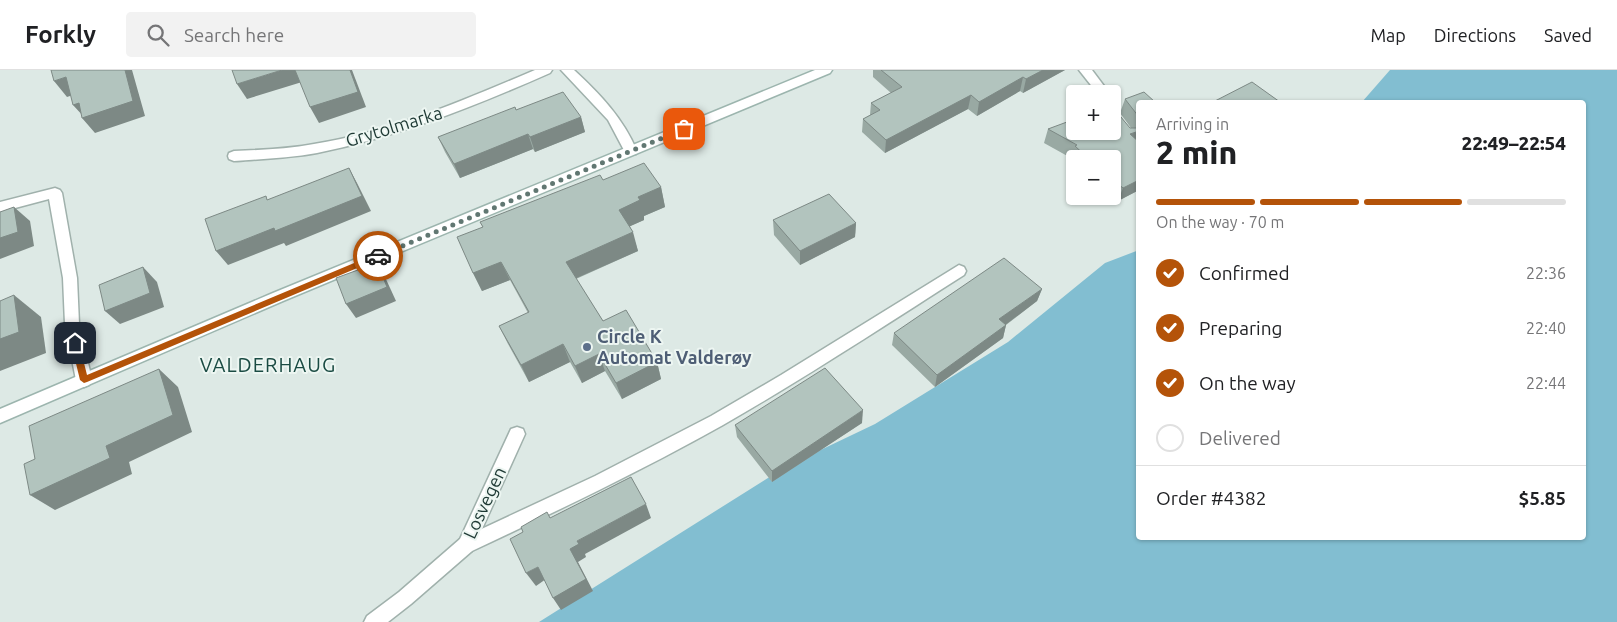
<!DOCTYPE html>
<html lang="en">
<head>
<meta charset="utf-8">
<style>
	:root { --surface:#fff; --page:#f2f2f2; --text:#202124; --muted:#757577; --line:#e0e0e0; --accent:#b45309 }
	body { margin:0; font-family:Ubuntu,sans-serif; background:var(--page); color:var(--text); height:100vh; display:flex; flex-direction:column; font-size:19px; white-space:nowrap }
	* { box-sizing:border-box; margin:0 }
	p { font-size:16px; color:var(--muted) }
	.icon { flex:none; width:28px; height:28px; fill:none; stroke:currentColor; stroke-width:2; stroke-linecap:round; stroke-linejoin:round }
	.map { position:relative; flex:1; overflow:hidden }
	.side { position:absolute; left:1136px; top:30px; width:450px; height:440px; display:flex; flex-direction:column; background:var(--surface); border-radius:5px; box-shadow:0 1px 4px #0004 }
	.side>* { flex:none }
	.tools { position:absolute; left:1066px; top:15px; display:grid; gap:10px }
	.tools a { display:grid; place-items:center; width:55px; height:55px; border-radius:5px; background:var(--surface); box-shadow:0 1px 4px #0004; font-size:25px }
	.pin { position:absolute; display:grid; place-items:center; width:42px; height:42px; color:#fff; margin:-21px; border-radius:10px; box-shadow:0 2px 8px #0006 }
	.courier { position:absolute; display:grid; place-items:center; width:50px; height:50px; margin:-25px; border:4px solid #b45309; border-radius:50%; background:#fff; color:#222; box-shadow:0 1px 6px #0007 }
	.overview em { font-style:normal; font-weight:800 }
	.overview div { display:flex; flex-direction:column-reverse }
	.overview { display:flex; align-items:center; justify-content:space-between; height:85px; padding:0 20px }
	h1 { font-size:32px; font-weight:800; line-height:38px }
	.bar { display:grid; grid-template-columns:repeat(4,1fr); gap:8px 5px; align-content:center; height:60px; padding:0 20px }
	.bar i { height:6px; border-radius:4px; background:var(--line) }
	.bar .active { background:var(--accent) }
	.bar p { grid-column:span 4 }
	.line { display:flex; align-items:center; gap:12px; padding:0 20px; border-top:1px solid var(--line) }
	.line div { flex:1 }
	ol { padding:0 20px; list-style:none }
	li { display:flex; align-items:center; gap:15px; height:55px }
	li p { margin-inline-start:auto }
	li .icon { padding:5px; border-radius:50%; background:var(--accent); color:#fff; stroke-width:4 }
	li:last-child { color:var(--muted) }
	li i { width:28px; height:28px; border:2px solid var(--line); border-radius:50% }
	header { display:flex; align-items:center; gap:30px; box-sizing:border-box; height:70px; padding:0 25px; background:var(--surface); border-bottom:1px solid var(--line) }
	header strong { font-size:24px }
	nav { display:flex; gap:28px; margin-inline-start:auto; font-size:18px }
	.search { width:350px; height:45px; background:var(--page); display:flex; align-items:center; gap:12px; box-sizing:border-box; padding:0 18px; border-radius:5px; color:var(--muted); font-size:19px }
	.map>svg:first-child { display:block }
	.water { fill:#82bed1 }
	.lines { fill:none; stroke-linecap:round; stroke-linejoin:round }
	.lane-casing { stroke:#a0b1ac; stroke-width:3 }
	.street-casing { stroke:#a0b1ac; stroke-width:3 }
	.secondary-casing { stroke:#9cb5ae; stroke-width:3 }
	.lane { fill:#fff; fill-rule:evenodd }
	.street { fill:#fff; fill-rule:evenodd }
	.secondary { fill:#fff; fill-rule:evenodd }
	.wall { fill:#99a9a3 }
	.shaded-wall { fill:#7d8985 }
	.building { fill:#b2c4be; stroke:#7d8985 }
	.route { fill:#b45309 }
	.done { stroke:#617772; stroke-width:5; stroke-dasharray:0 9 }
	.service-dot { fill:#5c6f8a; stroke:#edf6f2; stroke-width:2 }
	.labels { text-anchor:middle; stroke-width:4; stroke-linejoin:round; paint-order:stroke }
	.street-label { font-size:18px; fill:#1e3934; stroke:#edf6f2 }
	.service-label { font-size:18px; font-weight:bold; fill:#4e5e75; stroke:#edf6f2; text-anchor:start }
	.quarter-label { font-size:20px; letter-spacing:1px; fill:#1a4b43; stroke:#edf6f2 }
</style>
</head>
<body>
<header>
<strong>Forkly</strong>
<div class="search"><svg class="icon" aria-label="search" viewBox="0 0 24 24"><circle cx="10" cy="10" r="6"/><path d="M15 15l6 6"/></svg>Search here</div>
<nav><a>Map</a><a>Directions</a><a>Saved</a></nav>
</header>
<div class="map">
<svg width="1617" height="552" viewBox="0 0 1617 552">
	<rect width="100%" height="100%" fill="#dde9e5"/>
	<path class="water" d="M1390,0h227v552h-1078l248,-156 88,-42 133,-82 97,-79 34,-13v288h445v-436h-222z"/>
	<g class="lines">
		<g class="lane-casing">
			<g id="lane">
				<path d="M535,0h17l-2,3c-75,33 -152,64 -233,80 -27,5 -55,6 -83,8l-5,-2 -1,-3 1,-3 5,-2c27,-1 53,-2 80,-7 77,-12 150,-44 221,-74z"/>
				<path d="M1079,0h13l18,24h-12z"/>
				<path d="M959,195l5,2 2,4 -2,4c-80,51 -159,103 -241,150 -82,46 -166,86 -251,126l-6,2 -6,-2 -3,-6 3,-6 135,-63 116,-60 70,-41z"/>
			</g>
		</g>
		<g class="street-casing">
			<g id="street">
				<path d="M561,0h13c26,24 49,48 63,81l-1,3h-10l-18,-34z"/>
				<path d="M55,118l5,2 2,3 15,85 2,46 13,56 -3,5 -5,2 -5,-2 -3,-5 -11,-56 -2,-46 -14,-79 -49,13v-10z"/>
				<path d="M517,357l6,2 2,5 -53,117 -61,53 -23,18h-24l3,-6 32,-24 61,-53 51,-110z"/>
			</g>
		</g>
		<g class="secondary-casing">
			<path id="secondary" d="M815,0h17l-2,3 -547,228 -283,122v-14l273,-116z"/>
		</g>
		<use href="#lane" class="lane"/>
		<use href="#street" class="street"/>
		<use href="#secondary" class="secondary"/>
	</g>
	<g class="wall">
		<path d="M873,0h192l-42,23 -3,-2 -43,25 -9,-7 -83,44 -23,-21 1,-13 7,-4 1,-12 20,-10 -18,-16z"/>
		<path d="M1125,29l14,3v88l-21,11 -6,-5v-37h-37v5l-5,-4 1,-2 -27,-15 4,-14 68,-18 14,17h1l-11,-15z"/>
		<path d="M516,40l65,7 4,15 -50,20 -2,-3 -73,29 -15,-26 -7,-15z"/>
		<path d="M603,110l58,7 4,20 -21,9v4l-14,6 8,25 -62,28 27,42 54,41 4,17 -39,20 -17,-28 -23,12 -12,-21 -41,20 -21,-38 -9,-18 29,-13 -18,-33 -28,11 -9,-18 10,-46 -3,-5z"/>
		<path d="M773,150l83,3 -1,14 -55,28 -26,-30z"/>
		<path d="M1042,219l-5,12 -31,24 -3,13 -68,49 -43,-42 2,-12z"/>
		<path d="M862,353l-90,59 -35,-45 -2,-12z"/>
	</g>
	<g class="shaded-wall">
		<path d="M125,0h7l13,46 -50,17 -13,-15 2,-1 -11,-12z"/>
		<path d="M282,0h13l7,12 -55,17 -10,-15z"/>
		<path d="M350,0h2l14,37 -47,16 -9,-16z"/>
		<path d="M1043,0h22l-42,23 3,-14z"/>
		<path d="M66,7l13,16 -12,4 -13,-16z"/>
		<path d="M1023,7l-3,14 -43,25 2,-14z"/>
		<path d="M971,25l-3,14 -83,44 1,-13z"/>
		<path d="M581,47l4,15 -50,20 -5,-15z"/>
		<path d="M1139,61v11l-9,-8z"/>
		<path d="M528,64l5,15 -73,29 -6,-14z"/>
		<path d="M349,98l8,15 14,28 -85,35 -2,-3 -56,22 -12,-14z"/>
		<path d="M1139,110v10l-21,11 5,-13z"/>
		<path d="M661,117l4,20 -21,9v4l-20,9 -5,-19 19,-13z"/>
		<path d="M14,137l16,14 4,25 -34,13v-21z"/>
		<path d="M856,153l-1,14 -55,28v-14z"/>
		<path d="M633,162l5,19 -66,29 -6,-18z"/>
		<path d="M501,192l9,18 -28,11 -9,-18z"/>
		<path d="M377,193l8,14 11,24 -40,17 -10,-14z"/>
		<path d="M143,197l14,15 7,25 -44,17 -15,-13z"/>
		<path d="M1042,219l-5,12 -41,31 3,-13z"/>
		<path d="M14,225l27,22 5,36 -46,18v-32z"/>
		<path d="M1006,255l-3,13 -68,49 2,-12z"/>
		<path d="M563,274l7,18 -41,20 -8,-17z"/>
		<path d="M599,284l6,17 -23,12 -7,-17z"/>
		<path d="M657,292l4,17 -39,20 -6,-16z"/>
		<path d="M159,299l19,18 14,45 -63,30 3,12 -77,36 -25,-15 76,-49z"/>
		<path d="M863,340l-1,13 -90,59v-11z"/>
		<path d="M646,434l5,14 -66,36 1,3 -8,5 15,29 -32,19 -8,-12 17,-49 7,-8z"/>
		<path d="M538,497l8,12 -10,7 -10,-13z"/>
	</g>
	<g class="building">
		<path d="M51,0h74l8,31 -51,17 -3,-15 -6,2 -7,-28 -12,4z"/>
		<path d="M232,0h50l-45,14z"/>
		<path d="M295,0h55l8,22 -48,15z"/>
		<path d="M881,0h162l-17,9 -3,-2 -44,25 -8,-7 -85,45 -23,-21 17,-9 -9,-7 31,-16z"/>
		<path d="M1252,12l28,20h-67z"/>
		<path d="M563,22l18,25 -51,20 -2,-3 -74,30 -16,-27 77,-30 1,3z"/>
		<path d="M1144,22l11,10h-16v15l-14,-18z"/>
		<path d="M1115,33l1,8 14,17h9v3l-9,3 9,8v38l-16,8 -11,-9v-20h-23l-14,-13 2,-1 -29,-16 27,-10v12h37v-27z"/>
		<path d="M644,93l17,24 -23,10 2,3 -21,10 14,22 -67,30 37,59 23,-11 31,52 -41,21 -17,-29 -24,12 -12,-22 -42,21 -22,-39 30,-14 -28,-50 -28,11 -16,-36 26,-10 -3,-5 120,-47 3,5z"/>
		<path d="M349,98l13,28 -87,35 -1,-3 -58,23 -11,-32 61,-23 1,4z"/>
		<path d="M829,124l27,29 -56,28 -27,-31z"/>
		<path d="M14,137l4,25 -18,6v-26z"/>
		<path d="M1004,188l38,31 -43,30 7,6 -69,50 -43,-42z"/>
		<path d="M377,193l10,24 -41,17 -10,-26z"/>
		<path d="M143,197l7,26 -45,18 -6,-26z"/>
		<path d="M14,225l5,37 -19,7v-38z"/>
		<path d="M825,298l38,42 -91,61 -37,-46z"/>
		<path d="M159,299l14,46 -67,31 4,12 -80,37 -6,-31 11,-5 -6,-33z"/>
		<path d="M631,407l15,27 -69,37 2,3 -9,5 16,30 -33,19 -15,-31 -12,6 -16,-34 13,-7 -2,-5 26,-15 3,6z"/>
	</g>
	<path class="route" d="M378,183l4,3 -1,2 -294,124 -3,1 -4,-3 -9,-37 2,-3h5l1,3 8,32z"/>
	<g class="lines">
		<path class="done" d="M378,186l306,-127"/>
	</g>
	<circle class="service-dot" cx="587" cy="277" r="5"/>
	<g class="labels">
		<g class="street-label">
			<text transform="translate(394 57) rotate(-17)" y="6">Grytolmarka</text>
			<text transform="translate(485 433) rotate(-65)" y="6">Losvegen</text>
		</g>
		<g class="service-label">
			<text x="597" y="273">Circle K<tspan x="597" dy="21">Automat Valderøy</tspan></text>
		</g>
		<g class="quarter-label">
			<text x="268" y="302">VALDERHAUG</text>
		</g>
	</g>
</svg>
<div class="tools">
<a>+</a>
<a>−</a>
</div>
<div class="pin" style="left:684px;top:59px;background:#ea580c"><svg class="icon" aria-label="bag" viewBox="0 0 24 24"><path d="M5 8h14l-1 12H6zM9 8a3 3 0 0 1 6 0"/></svg></div>
<div class="pin" style="left:75px;top:273px;background:#1f2937"><svg class="icon" aria-label="home" viewBox="0 0 24 24"><path d="M3 11l9-7 9 7M6 9v11h12V9"/></svg></div>
<div class="courier" style="left:378px;top:186px"><svg class="icon" aria-label="car" viewBox="0 0 24 24"><path d="M5 17H2v-5l4-1 3-4h7l3 4 3 1v5h-3M9 17h6M6 11h13"/><circle cx="7" cy="17" r="2"/><circle cx="17" cy="17" r="2"/></svg></div>
<section class="side">
<div class="overview"><div><h1>2 min</h1><p>Arriving in</p></div><em>22:49–22:54</em></div>
<div class="bar"><i class="active"></i><i class="active"></i><i class="active"></i><i></i><p>On the way · 70 m</p></div>
<ol>
<li><svg class="icon" aria-label="check" viewBox="0 0 24 24"><path d="M5 12l5 5 9-10"/></svg>Confirmed<p>22:36</p></li>
<li><svg class="icon" aria-label="check" viewBox="0 0 24 24"><path d="M5 12l5 5 9-10"/></svg>Preparing<p>22:40</p></li>
<li><svg class="icon" aria-label="check" viewBox="0 0 24 24"><path d="M5 12l5 5 9-10"/></svg>On the way<p>22:44</p></li>
<li><i></i>Delivered</li>
</ol>
<div class="line" style="height:65px"><div>Order #4382</div><b>$5.85</b></div>
</section>
</div>
</body>
</html>
